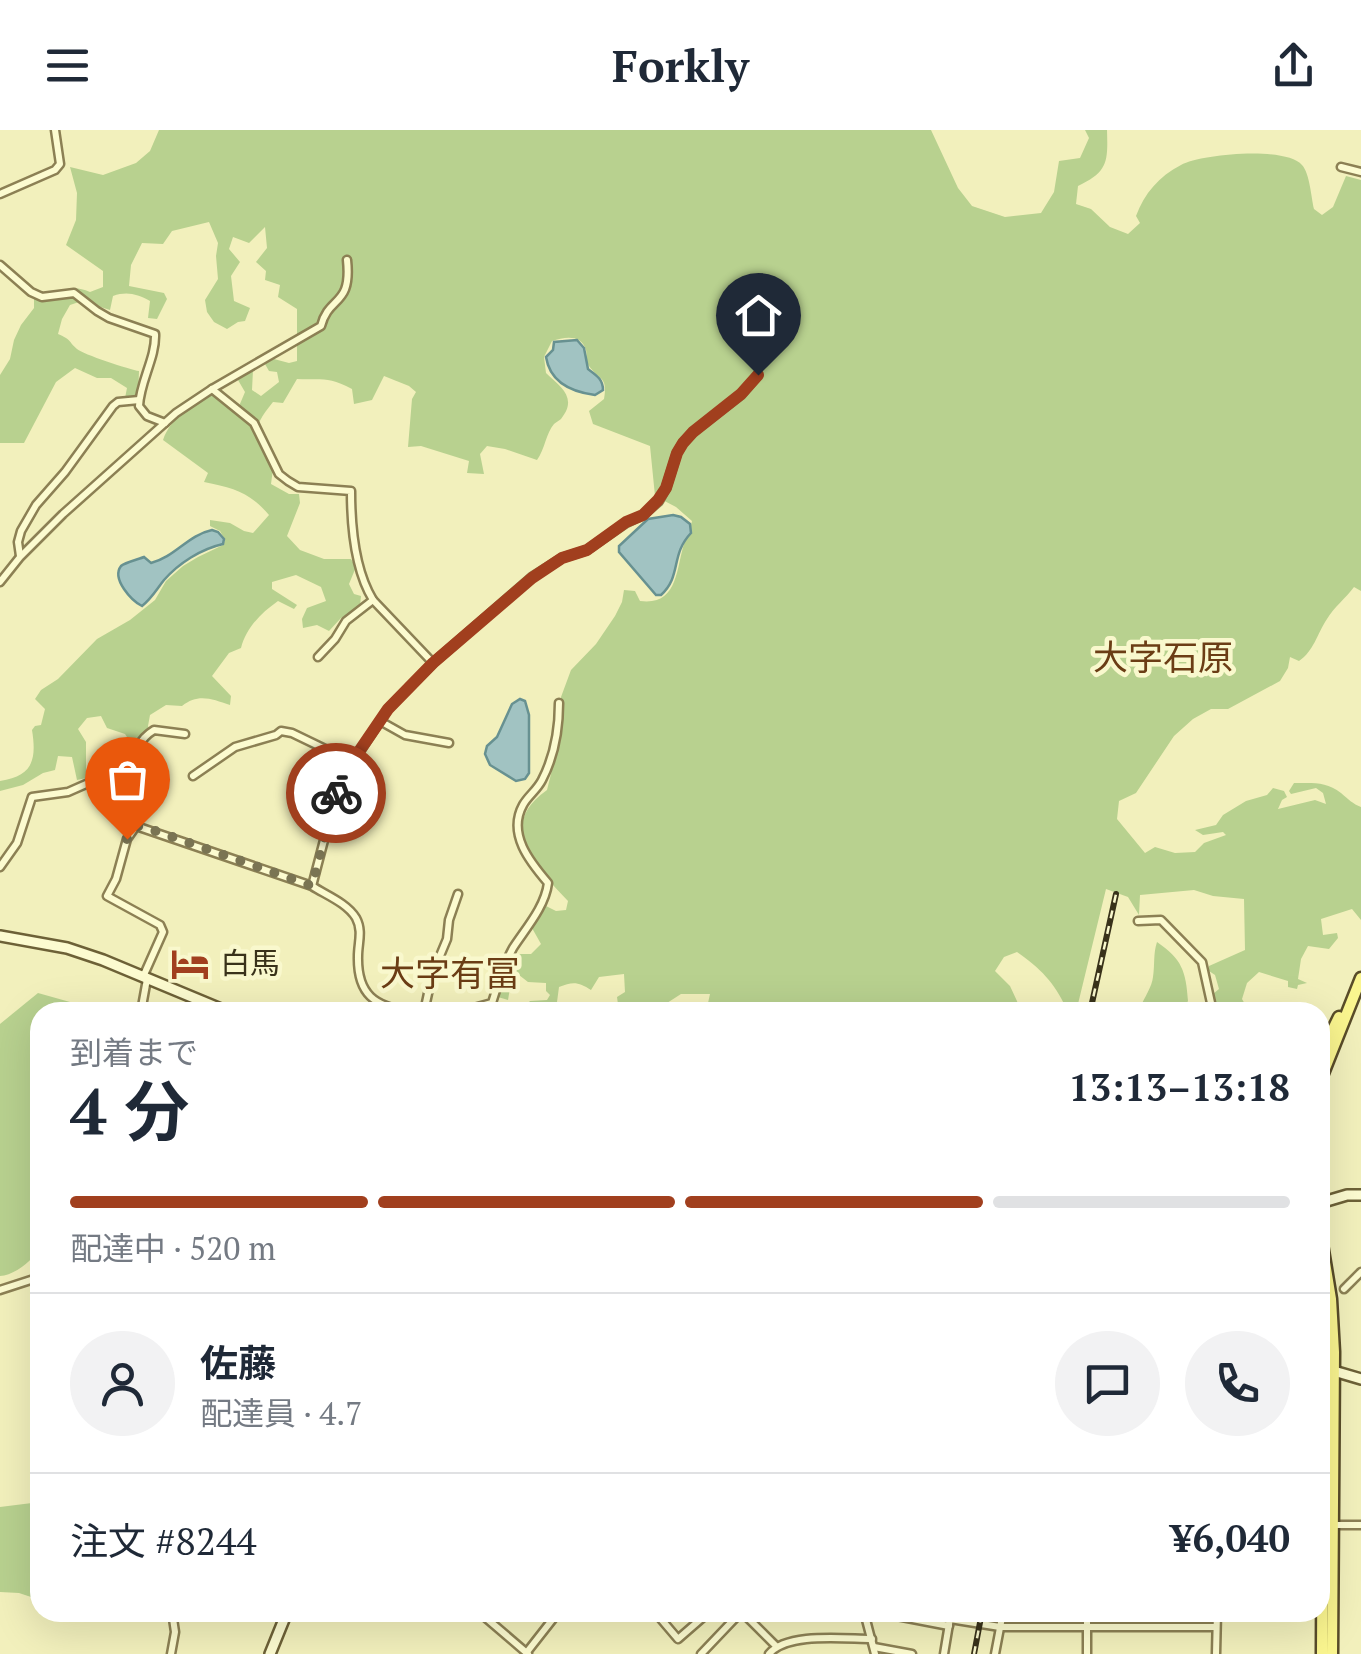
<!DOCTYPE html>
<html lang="ja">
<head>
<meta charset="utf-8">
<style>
	:root { --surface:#fff; --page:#f2f2f3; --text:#1f2937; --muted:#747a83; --line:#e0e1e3; --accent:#a13f1e }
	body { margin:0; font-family:"PT Serif","Noto Sans JP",serif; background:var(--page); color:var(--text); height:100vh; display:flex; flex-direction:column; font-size:38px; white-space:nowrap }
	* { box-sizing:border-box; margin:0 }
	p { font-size:32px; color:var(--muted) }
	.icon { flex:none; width:55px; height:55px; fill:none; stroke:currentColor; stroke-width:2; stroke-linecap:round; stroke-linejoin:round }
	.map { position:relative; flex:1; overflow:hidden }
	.side { position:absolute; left:30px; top:872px; width:1300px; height:620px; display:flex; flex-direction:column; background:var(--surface); border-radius:30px; box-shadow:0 10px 40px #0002 }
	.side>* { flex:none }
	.pin { position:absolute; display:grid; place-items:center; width:85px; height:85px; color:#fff; margin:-102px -42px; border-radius:50% 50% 50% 0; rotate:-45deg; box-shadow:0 0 10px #0007 }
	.pin .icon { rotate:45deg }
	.courier { position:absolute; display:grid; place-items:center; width:100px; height:100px; margin:-50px; border:8px solid #a13f1e; border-radius:50%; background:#fff; color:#222; box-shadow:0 2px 12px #0007 }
	.head em { font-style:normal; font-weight:700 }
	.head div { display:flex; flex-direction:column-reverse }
	.head { display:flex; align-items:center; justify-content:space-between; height:170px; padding:0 40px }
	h1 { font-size:65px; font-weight:700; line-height:75px }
	.bar { display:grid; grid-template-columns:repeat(4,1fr); gap:15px 10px; align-content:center; height:120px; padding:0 40px }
	.bar i { height:12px; border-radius:8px; background:var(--line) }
	.bar .on { background:var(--accent) }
	.bar p { grid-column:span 4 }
	.line { display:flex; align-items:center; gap:25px; padding:0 40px; border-top:2px solid var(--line) }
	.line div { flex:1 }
	.round { display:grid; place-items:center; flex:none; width:105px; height:105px; border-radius:52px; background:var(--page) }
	header { display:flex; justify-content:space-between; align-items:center; height:130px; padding:0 40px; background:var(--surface); font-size:45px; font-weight:700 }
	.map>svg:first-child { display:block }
	.green { fill:#b8d18f }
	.water { fill:#a1c3c2; stroke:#679191; stroke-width:2.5 }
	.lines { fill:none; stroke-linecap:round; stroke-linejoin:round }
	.street-casing { stroke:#8c8054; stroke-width:11 }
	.secondary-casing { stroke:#6d6137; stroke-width:14 }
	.primary-casing { stroke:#594c29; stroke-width:15 }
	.street { stroke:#fcfbd0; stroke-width:6 }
	.secondary { stroke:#fcfbd0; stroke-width:9 }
	.primary { stroke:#faf58f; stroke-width:10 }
	.rail-casing { stroke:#39321a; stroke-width:6 }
	.rail { stroke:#f9f8cd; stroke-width:2.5; stroke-dasharray:8; stroke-linecap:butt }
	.done { stroke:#7a7453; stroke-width:10; stroke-dasharray:0 18 }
	.route { stroke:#a13f1e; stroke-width:12 }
	.labels { text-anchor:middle; stroke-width:9; stroke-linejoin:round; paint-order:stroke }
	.poi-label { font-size:30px; fill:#39321a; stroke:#f9f8cd; text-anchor:start }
	.quarter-label { font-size:35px; fill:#6b3d15; stroke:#f9f8cd }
</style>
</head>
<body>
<header><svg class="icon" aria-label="menu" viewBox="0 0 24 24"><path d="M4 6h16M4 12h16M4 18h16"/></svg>Forkly<svg class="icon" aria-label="share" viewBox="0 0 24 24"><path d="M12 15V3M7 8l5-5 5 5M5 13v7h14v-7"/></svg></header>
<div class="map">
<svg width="1361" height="1524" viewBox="0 0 1361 1524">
	<rect width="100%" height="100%" fill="#f2f0bc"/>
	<g class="green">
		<path d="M159,0h772l27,58 14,18 33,11 36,-4 13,-21 5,-31 21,-3 9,-20 -4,-8h22c1,32 1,42 -29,56l-2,18 15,5 19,18 18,7 12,-11 -4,-7c8,-22 23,-40 45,-51 20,-11 105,-19 121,0 8,9 9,32 12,44l8,6 11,-8 13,-31 15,4v411l-7,-4c-8,11 -20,20 -27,32 -10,15 -13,32 -28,42l-9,-4 -2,11 -8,13 -52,28h-17l-18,10 -19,17 -38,57 -17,8 -2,18 28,34 10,-6 20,6 20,-1 9,-9 22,-8 -3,-3 -20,3 -8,-5 21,-5 7,-10 23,-14 21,-6 6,-7 11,3 3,6 -5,3 -4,9 37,-9 11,4 -3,-11 -7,-5 -25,6 -2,-3 5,-8c18,0 32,-2 47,10 7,6 12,11 20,14v113l-9,-11 -31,10 2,16 14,-2 1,5 -9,11 -21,-3 -7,13 -3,20 9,4 -9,2 -1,4 -9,-2v-6l-29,-9 -12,11 -5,16 4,7v6h-30l-3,-18 6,-5 -4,-14 -6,-4v-5l36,-16 -1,-51 -31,-3 -19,-6 -54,5 -1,20 -11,-18 -22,-8 -29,119h-11c-11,-25 -26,-40 -49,-56l-13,5 -9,14 15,15 12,26h-316l4,-18h-29l-14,9 -1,9h-47l-2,-15 8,-5 -1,-18 -25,3 -8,13c-12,-8 -18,-9 -32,-3l-2,15 3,7 15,-3 25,6h-53l-4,-3 -18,3 -3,-3 8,-8 17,-1 3,-5 -4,-4v-8l-18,-1 -9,-7 -7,1 -4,24 -10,-3 4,-18 13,-25h16l10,-10 -9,-16 12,-23 12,6 10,-1 2,-9c-32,-34 -73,-75 -21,-111l15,-60 -1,-33 10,-27 25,-26 19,-28 7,-14 2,-12 11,1 5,10c38,5 36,-32 44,-57 3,-8 6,-14 8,-23l-16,-14 -21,-11 -5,-50 -57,-22 -4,-13 15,-12c4,-23 -4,-18 -15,-33 -6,-9 -1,-6 -3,-16 -5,-16 -21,-13 -34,-9l-8,16 2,16c15,14 32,25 15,46 -2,2 -5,3 -7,5 -8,9 -9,25 -17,36l-32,-11 -18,-3 -7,8 4,20 -17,-1 2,-12 -48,-15 -13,1 4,-48 4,-7 -7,-6 -25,-10 -12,24 -18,4 -2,-15c-24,-13 -30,-9 -55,-10l-14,24 -10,-1c-27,33 -16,35 0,67l-2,15 18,10h10l1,9 -13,33 13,14 24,9h27l5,8 -7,17 5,10 7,2 -1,10 -19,12 -12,13 -12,-6 -14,3 -1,-9 5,-11 19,-7 -5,-14 -25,-12 -24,7v7l25,16 -3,4 -16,-8c-17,12 -32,27 -37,47l-12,5 -17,23 19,20 -1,9c-18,-6 -32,-12 -48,1l-16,-1 -16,10 -2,11 3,8 -6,15 -14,-6 -6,-9 -18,-6 -6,-12 -14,2 -9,11 8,13v36l-9,2 -5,-23 -14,-1 -3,14 -12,3 -20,12 -23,6v-10c32,-5 37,-20 32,-51l3,-4 6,-1 4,-16 -10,-10 6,-9 17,-11 39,-40 33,-19 25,-20 11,-19 17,-15 15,-9 25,-12 2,-5 -5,-9 -10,-5v-6l20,3 14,8 9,2 16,-18c-20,-23 -35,-27 -65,-33l4,-9 -45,-33c8,-23 28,-34 49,-46l25,17 8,-19 -7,-12 15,-10 -1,20 9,6 18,-14 -2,-10 -8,-1 -4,-7 9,-5 15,4 8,-2v-52l-19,-12 2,-12 -15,-5 1,-9 -10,-9 11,-14 -2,-21 -16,16 -16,-6 -4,12 11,13 -9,14 3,25 16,7 -5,13 -7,1 -11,7 -13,-7 -7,-10 -2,-12 13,-21 -2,-23 2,-13 -9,-21 -37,9 -9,13 -21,-1 -11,22 -2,21 35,7 3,6 -10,20 -9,-1 2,-17c-13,-7 -23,-10 -37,-5l-3,14 -28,-9 -12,4 -8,14 -4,15c14,6 10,7 19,15 5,5 54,21 62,22l-1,26 -13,1 2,-10 -16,-10h-14l-22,-10 -19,14 -32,61h-24v-68l10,-16 4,-19 7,-15 13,-17v-11l14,3c17,-10 23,-16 42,-8l13,-5v-16l-37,-26 10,-25 1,-27 -7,-26 33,8 33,-12 14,-12z"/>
		<path d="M1157,812c25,17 29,29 31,59l-7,11h-68l1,-5 26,1c4,-10 12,-21 13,-31 2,-13 0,-23 4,-35z"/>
		<path d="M38,863l32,9 4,10h-34v234c-6,14 -25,29 -40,30v-252z"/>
		<path d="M40,1372v98l-21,-7 -19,-1v-85z"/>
	</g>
	<g class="water">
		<path d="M577,210l7,8 4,21c8,6 15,10 15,21l-8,5c-23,-3 -45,-13 -49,-38l7,-7 1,-8z"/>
		<path d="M673,385l8,2 9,7 1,9c-21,22 -9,43 -30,62h-5l-37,-43v-6l29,-27z"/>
		<path d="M212,400l6,2 6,7 -1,5c-22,5 -44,19 -59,36 -8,10 -12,18 -22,26 -10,-5 -31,-27 -21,-40 3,-3 18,-7 23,-9l7,6c24,-6 37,-28 61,-33z"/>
		<path d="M520,569l5,2 4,14v58l-4,6 -9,2 -26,-16 -5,-11 2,-8 10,-9 15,-33z"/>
	</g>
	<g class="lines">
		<g class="street-casing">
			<g id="street">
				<path d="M1341,37l20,5"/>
				<path d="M0,64l55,-24 5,-6 -5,-34"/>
				<path d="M0,135l31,27 11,5 32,-4 23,18 12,7 46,16c1,24 -15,47 -16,72l8,10 18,7"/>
				<path d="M212,259l42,34 25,51 9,7 10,6 53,4c0,35 3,78 22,109l60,63"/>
				<path d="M20,426l-2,-14 3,-11 15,-26 29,-33 48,-66 5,-4 21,-2"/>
				<path d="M0,452l20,-25 43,-43 113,-101 36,-24 109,-63c8,-31 31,-19 26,-66"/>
				<path d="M318,527l17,-18 11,-18 27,-21"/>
				<path d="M380,591l25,14 44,8"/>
				<path d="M193,646l42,-29 41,-12 5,-4 11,2 60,29"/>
				<path d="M0,737l17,-24 15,-46 36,-5 34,-15 29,-3c4,-19 5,-33 23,-44l31,4"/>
				<path d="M312,756l27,-103 49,-74 45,-46 99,-86 30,-19 25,-8 39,-27 17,-8 16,-14 7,-13 11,-35 6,-10 10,-11 48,-37 17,-20"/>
				<path d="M1138,791l23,-1 41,42 11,50"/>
				<path d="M143,847l20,-45 -3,-7 -53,-29 9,-17 11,-40 9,-13 176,60c14,9 35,17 44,32 7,13 2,25 2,38 -1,39 17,50 51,56"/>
				<path d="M141,882l6,-33"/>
				<path d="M424,882l8,-37 15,-36 2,-19 9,-26"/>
				<path d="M459,882l33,-9c6,-19 11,-37 21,-55 13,-20 32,-41 35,-65 -18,-21 -41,-49 -25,-78 5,-9 14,-15 19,-25 13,-25 17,-49 17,-77"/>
				<path d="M1344,1159l17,-17"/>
				<path d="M0,1160l40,-13"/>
				<path d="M1334,1395h27"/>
				<path d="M479,1482l49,42"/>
				<path d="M655,1482l23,27 31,-27"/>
				<path d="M742,1482l34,34"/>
				<path d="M864,1482l11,42"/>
				<path d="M876,1482l73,14"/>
				<path d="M950,1489l50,8h216"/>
				<path d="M874,1517l38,7"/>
				<path d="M527,1522l29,-37 9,-3"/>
				<path d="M171,1524l4,-22 -3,-20"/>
				<path d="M701,1524l40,-42"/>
				<path d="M769,1524c18,-22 75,-15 103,-15"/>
				<path d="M944,1524l7,-42"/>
				<path d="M995,1524l8,-42"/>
				<path d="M1087,1524v-42"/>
				<path d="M1216,1524l1,-42"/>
			</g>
		</g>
		<g class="secondary-casing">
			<g id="secondary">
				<path d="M0,806l67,12 36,12 125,52"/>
				<path d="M1320,1073l27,-8h14"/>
				<path d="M1327,1239l34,10"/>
				<path d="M270,1524l17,-42"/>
			</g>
		</g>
		<g class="primary-casing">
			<g id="primary">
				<path d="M1320,926l19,-39"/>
				<path d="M1320,951l41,-103"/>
				<path d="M1320,1102l11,67 3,53 -2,302"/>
				<path d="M1320,1177l3,131 -1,216"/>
			</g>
		</g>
		<use href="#street" class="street"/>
		<use href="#secondary" class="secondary"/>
		<use href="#primary" class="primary"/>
		<g class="rail-casing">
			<g id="rail">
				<path d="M1090,882l26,-118"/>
				<path d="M974,1524l8,-42"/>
			</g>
		</g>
		<use href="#rail" class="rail"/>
	</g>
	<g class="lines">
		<path class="done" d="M127,709l9,-13 8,1 168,59 24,-93"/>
		<path class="route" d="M336,663l9,-21 43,-63 45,-46 99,-85 30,-20 25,-8 39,-28 17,-7 15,-15 8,-12 11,-35 6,-10 10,-11 48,-38 17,-19"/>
	</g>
	<defs>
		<g id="hotel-bare" transform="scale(3)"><path d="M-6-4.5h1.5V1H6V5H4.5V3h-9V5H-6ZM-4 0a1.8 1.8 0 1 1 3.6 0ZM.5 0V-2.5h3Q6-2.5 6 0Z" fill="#a13f1e" stroke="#f9f8cd" stroke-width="2.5" paint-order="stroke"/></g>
	</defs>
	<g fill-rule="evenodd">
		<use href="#hotel-bare" x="190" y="834"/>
	</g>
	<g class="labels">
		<g class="poi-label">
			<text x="220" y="844">白馬</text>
		</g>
		<g class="quarter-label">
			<text x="1163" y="540">大字石原</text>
			<text x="450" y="856">大字有冨</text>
		</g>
	</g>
</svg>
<div class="pin" style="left:127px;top:709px;background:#ea580c"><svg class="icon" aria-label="bag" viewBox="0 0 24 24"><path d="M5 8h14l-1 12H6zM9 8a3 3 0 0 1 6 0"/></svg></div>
<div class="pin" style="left:758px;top:245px;background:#1f2937"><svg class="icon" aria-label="home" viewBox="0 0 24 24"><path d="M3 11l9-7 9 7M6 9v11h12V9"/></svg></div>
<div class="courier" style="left:336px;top:663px"><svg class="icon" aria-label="bike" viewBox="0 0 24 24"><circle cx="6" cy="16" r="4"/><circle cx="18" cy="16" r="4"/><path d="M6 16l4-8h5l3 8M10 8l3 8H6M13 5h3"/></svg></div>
<section class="side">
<div class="head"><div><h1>4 分</h1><p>到着まで</p></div><em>13:13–13:18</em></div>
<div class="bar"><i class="on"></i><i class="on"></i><i class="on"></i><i></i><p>配達中 · 520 m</p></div>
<div class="line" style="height:180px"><a class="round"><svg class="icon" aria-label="person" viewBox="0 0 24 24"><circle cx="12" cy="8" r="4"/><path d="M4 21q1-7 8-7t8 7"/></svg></a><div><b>佐藤</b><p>配達員 · 4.7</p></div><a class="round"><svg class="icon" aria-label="chat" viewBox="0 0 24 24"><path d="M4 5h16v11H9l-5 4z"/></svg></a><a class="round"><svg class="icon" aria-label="phone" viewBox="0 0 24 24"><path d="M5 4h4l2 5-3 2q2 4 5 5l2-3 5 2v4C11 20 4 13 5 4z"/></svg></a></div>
<div class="line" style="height:130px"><div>注文 #8244</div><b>¥6,040</b></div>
</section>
</div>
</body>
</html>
